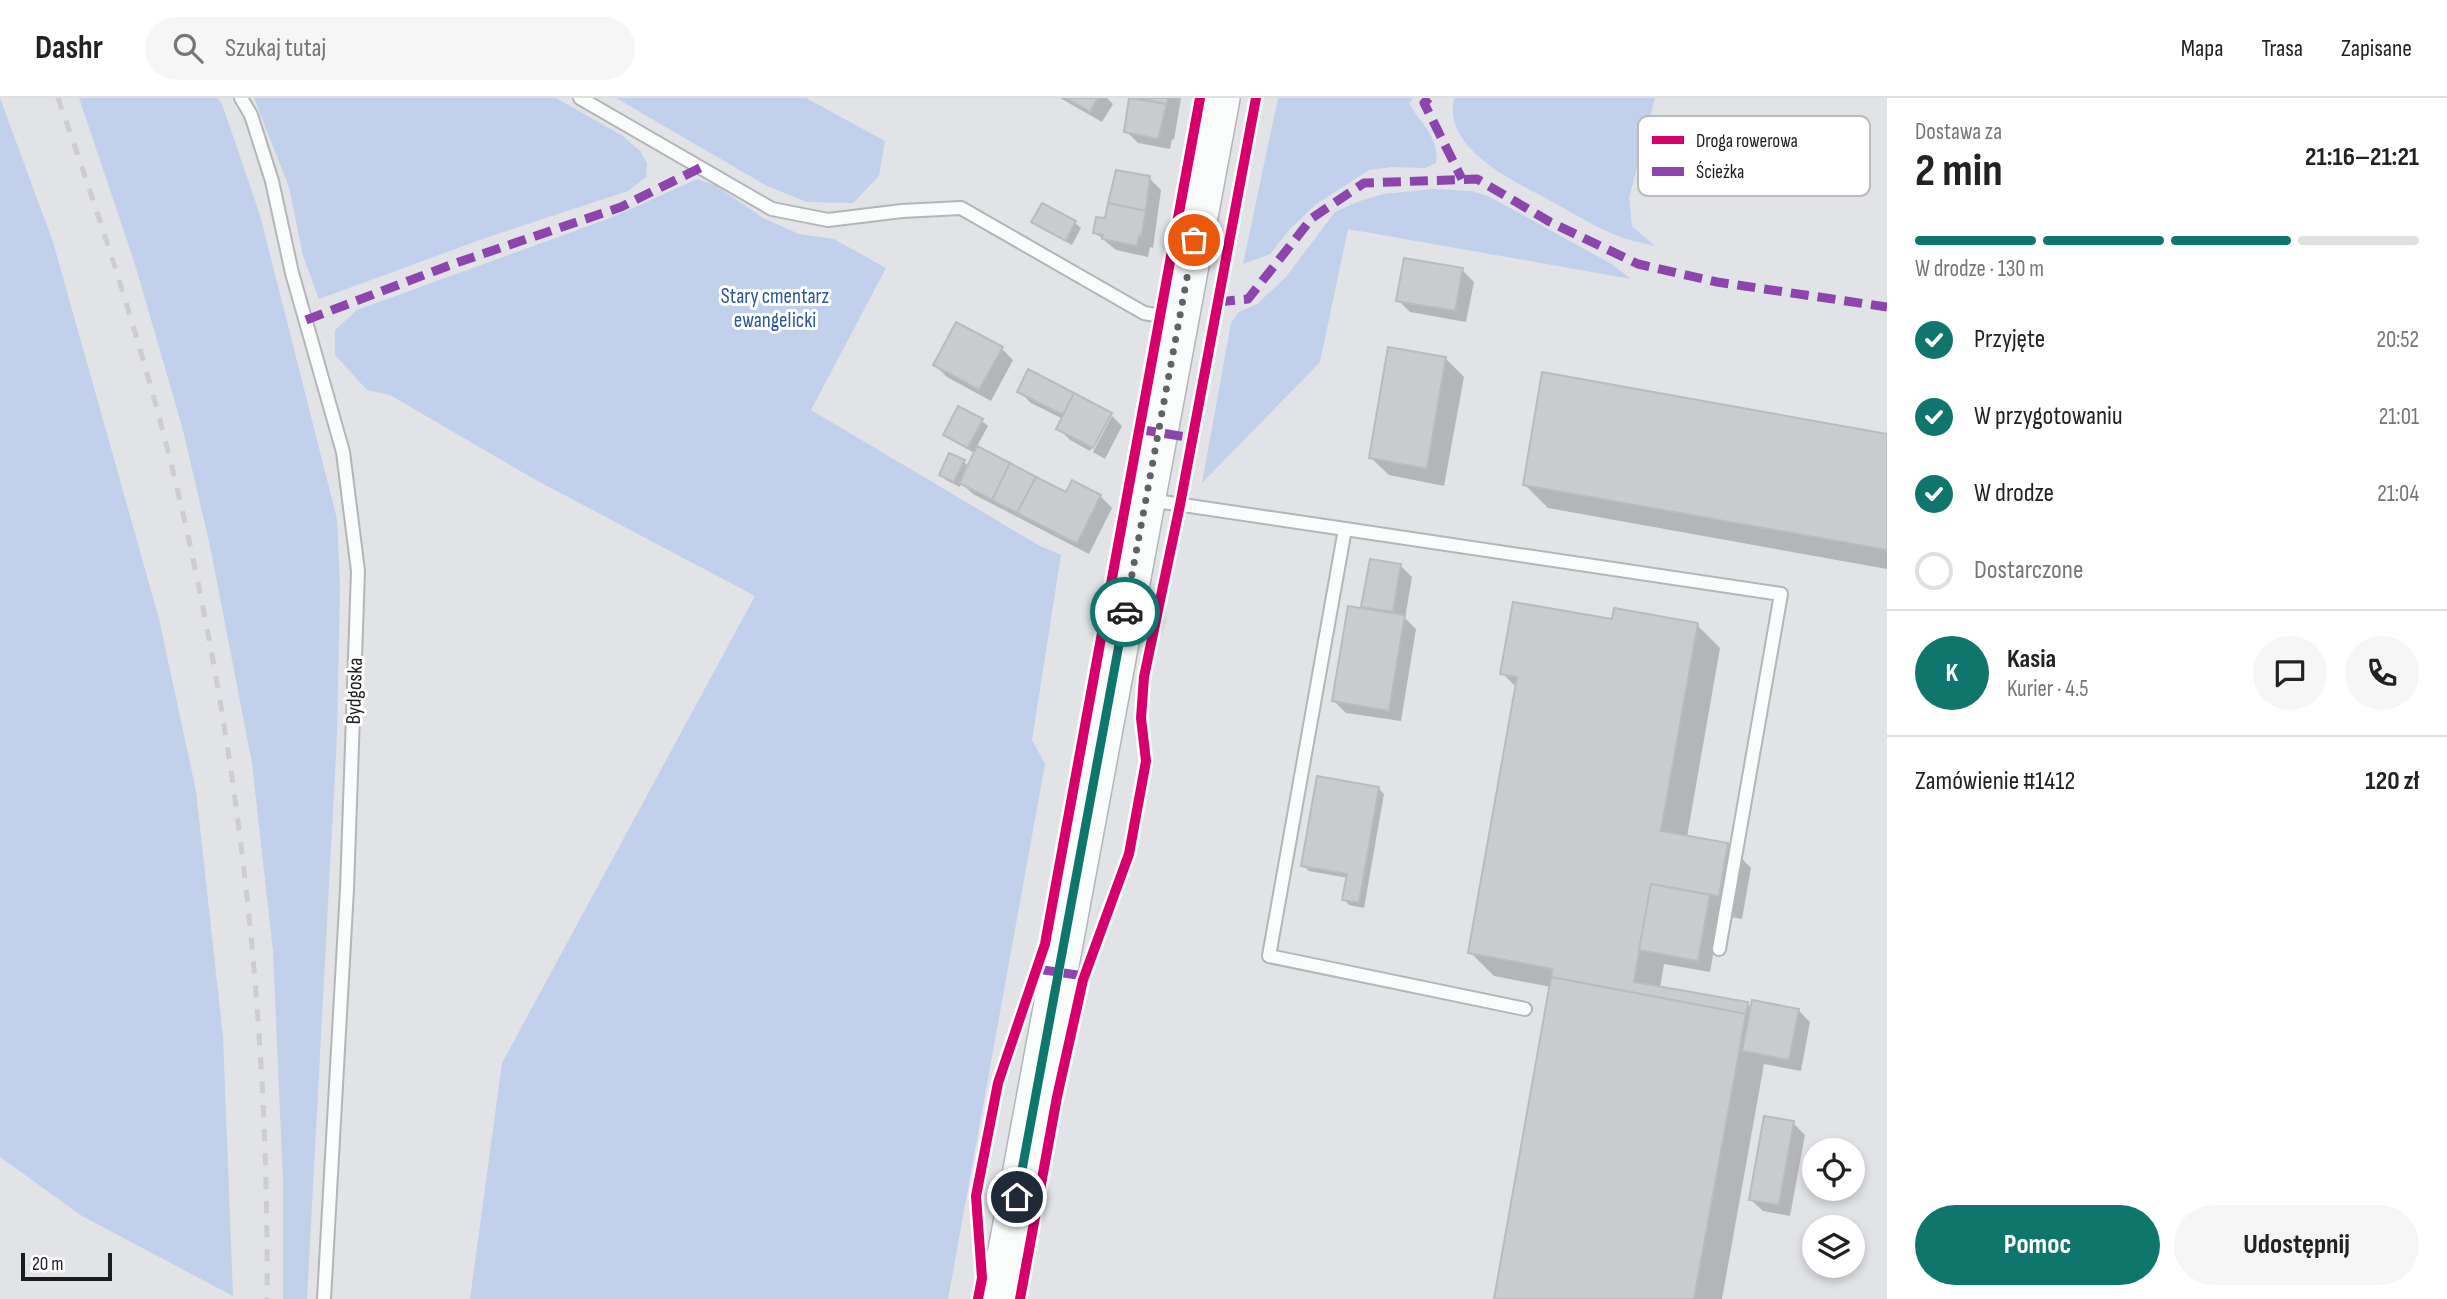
<!DOCTYPE html>
<html lang="pl">
<head>
<meta charset="utf-8">
<style>
	:root { --surface:#fff; --page:#f6f6f6; --text:#222; --muted:#767676; --line:#e0e0e0; --accent:#0f766e }
	body { margin:0; font-family:"Sofia Sans Condensed",sans-serif; background:var(--page); color:var(--text); height:100vh; display:flex; flex-direction:column; font-size:26px; white-space:nowrap }
	* { box-sizing:border-box; margin:0 }
	p { font-size:23px; color:var(--muted) }
	.icon { flex:none; width:38px; height:38px; fill:none; stroke:currentColor; stroke-width:2; stroke-linecap:round; stroke-linejoin:round }
	.map { position:relative; flex:1; overflow:hidden }
	.details { display:flex; flex-direction:column; background:var(--surface); width:560px }
	.details>* { flex:none }
	.controls { position:absolute; left:1802px; top:1040px; display:grid; gap:14px }
	.controls a { display:grid; place-items:center; width:63px; height:63px; border-radius:50%; background:var(--surface); box-shadow:0 4px 10px #0003; font-size:35px }
	.scale { position:absolute; left:21px; bottom:18px; width:91px; box-sizing:border-box; padding-left:7px; border:4px solid #1a1c1e; border-top:0; font-size:19px; line-height:24px; white-space:nowrap; color:#1a1c1e; -webkit-text-stroke:5px #fff; paint-order:stroke }
	.pin { position:absolute; display:grid; place-items:center; width:60px; height:60px; color:#fff; margin:-30px; border:4px solid #fff; border-radius:50%; box-shadow:0 2px 7px #0007 }
	.courier { position:absolute; display:grid; place-items:center; width:70px; height:70px; margin:-35px; border:5px solid #0f766e; border-radius:50%; background:#fff; color:#222; box-shadow:0 2px 9px #0007 }
	.head em { font-style:normal; font-weight:700 }
	.head div { display:flex; flex-direction:column-reverse }
	.head { display:flex; align-items:center; justify-content:space-between; height:119px; padding:0 28px }
	h1 { font-size:46px; font-weight:700; line-height:52px }
	.bar { display:grid; grid-template-columns:repeat(4,1fr); gap:10px 7px; align-content:center; height:84px; padding:0 28px }
	.bar i { height:9px; border-radius:5px; background:var(--line) }
	.bar .on { background:var(--accent) }
	.bar p { grid-column:span 4 }
	.line { display:flex; align-items:center; gap:18px; padding:0 28px; border-top:2px solid var(--line) }
	.line div { flex:1 }
	.round { display:grid; place-items:center; flex:none; width:74px; height:74px; border-radius:37px; background:var(--page) }
	ol { padding:0 28px; list-style:none }
	li { display:flex; align-items:center; gap:21px; height:77px }
	li p { margin-inline-start:auto }
	li .icon { padding:7px; border-radius:50%; background:var(--accent); color:#fff; stroke-width:4 }
	li:last-child { color:var(--muted) }
	li i { width:38px; height:38px; border:4px solid var(--line); border-radius:50% }
	.action { display:flex; gap:14px; margin-top:auto; padding:14px 28px }
	.action a { flex:1; height:80px; border-radius:42px; background:var(--accent); color:#fff; font-size:28px; font-weight:700; line-height:80px; text-align:center }
	.action a+a { background:var(--page); color:var(--text) }
	header { display:flex; align-items:center; gap:42px; box-sizing:border-box; height:98px; padding:0 35px; background:var(--surface); border-bottom:2px solid var(--line) }
	header strong { font-size:33px }
	nav { display:flex; gap:38px; margin-inline-start:auto; font-size:24px }
	.search { width:490px; height:63px; background:var(--page); display:flex; align-items:center; gap:18px; box-sizing:border-box; padding:0 24px; border-radius:38px; color:var(--muted); font-size:26px }
	main { display:flex; flex:1; min-height:0 }
	.map>svg:first-child { display:block }
	.green { fill:#c1d0eb }
	.shadow { fill:#0003 }
	.building { fill:#c9cbce; stroke:#b9bbbe; stroke-width:2 }
	.lines { fill:none; stroke-linecap:round; stroke-linejoin:round }
	.lane-casing { stroke:#b3b5b8; stroke-width:16 }
	.secondary-casing { stroke:#b3b5b8; stroke-width:40 }
	.lane { stroke:#fafbfb; stroke-width:12 }
	.secondary { stroke:#fafbfb; stroke-width:37 }
	.rail { stroke:#cdcdce; stroke-width:5; stroke-dasharray:12 12; stroke-linecap:butt }
	.quiet { stroke:#8e44ad; stroke-width:9; stroke-dasharray:18 9; stroke-linecap:butt }
	.cycleway-casing { stroke:#fff; stroke-width:15 }
	.cycleway { stroke:#d6006c; stroke-width:10 }
	.done { stroke:#606264; stroke-width:7; stroke-dasharray:0 12.6 }
	.route { stroke:#0f766e; stroke-width:9 }
	.labels { text-anchor:middle; stroke-width:6; stroke-linejoin:round; paint-order:stroke }
	.park-label { font-size:21px; fill:#29549e; stroke:#fff }
	.street-label { font-size:21px; fill:#1a1c1e; stroke:#fff }
	.key { fill:#fff; stroke:#babbbc; stroke-width:2 }
	.key-label { font-size:19px; fill:#1a1c1e }
</style>
</head>
<body>
<header>
<strong>Dashr</strong>
<div class="search"><svg class="icon" aria-label="search" viewBox="0 0 24 24"><circle cx="10" cy="10" r="6"/><path d="M15 15l6 6"/></svg>Szukaj tutaj</div>
<nav><a>Mapa</a><a>Trasa</a><a>Zapisane</a></nav>
</header>
<main>
<div class="map">
<svg width="1887" height="1201" viewBox="0 0 1887 1201">
	<rect width="100%" height="100%" fill="#e1e3e7"/>
	<g class="green">
		<path d="M0,0l53,144 106,377 37,172 27,246 10,259 -151,-80 -82,-59z"/>
		<path d="M79,0h139l4,6 38,111 77,304 3,67 -3,149 -30,564h-24v-118l-10,-230 -21,-188 -42,-217 -27,-116 -49,-169z"/>
		<path d="M254,0h302l67,38 17,15 7,12 -1,14 -18,14 -140,46 -169,62 -16,-43 -14,-69z"/>
		<path d="M616,0h190l79,43 -6,35 -26,27 -46,-1 -40,-16z"/>
		<path d="M1278,0h135l-4,6c12,19 31,35 27,59l-11,5 -33,-1 -23,3 -54,35 -26,25 -19,24 -27,10z"/>
		<path d="M1454,0h201l-26,100 3,28 23,20c-12,-3 -25,-5 -37,-10 -23,-9 -45,-23 -67,-35 -37,-20 -109,-52 -97,-103z"/>
		<path d="M697,81l18,6 48,33 36,16 35,5 52,29 -75,142 229,136 21,9 -29,185 13,24 -97,535h-478l32,-236 253,-467 -221,-117 -144,-84 -23,-5 -32,-35v-25l22,-20 256,-93z"/>
		<path d="M1434,91l37,2 17,5 122,67 21,16 -283,-50 -28,133 -118,121 29,-160 8,-11 18,-8 29,-27 49,-65 25,-11 24,-7z"/>
	</g>
	<g class="shadow">
		<path d="M1060,0h47l6,6 -11,18z"/>
		<path d="M1131,0h50l-7,42 -2,-1 -2,10 -32,-6 -12,-12z"/>
		<path d="M1149,80l12,12 -8,58 -3,-1 -2,10 -32,-7 -22,-18z"/>
		<path d="M1033,124l42,1 6,5 -9,17 -33,-18z"/>
		<path d="M1462,172l12,12 -8,40 -56,-10 -12,-12z"/>
		<path d="M1002,251l11,11 -22,41 -44,-24 -12,-12z"/>
		<path d="M1446,261l18,18 -20,109 -55,-11 -18,-17z"/>
		<path d="M1019,293l92,24 11,11 -17,33 -12,-7 19,-36h-4l-18,35 -20,-11 -12,-12 5,-9 -32,-16z"/>
		<path d="M959,310l23,13 6,5 -12,22 91,46 6,-12 27,14 12,12 -23,46 -116,-60 -12,-11 -1,4 -14,-7 -5,-5 23,-13 5,5 7,-13 -25,-14 -6,-5z"/>
		<path d="M1887,338v133l-339,-61 -24,-24z"/>
		<path d="M1371,463l29,4 12,12 -7,41 11,11 -15,92 -55,-8 -12,-12 29,-91z"/>
		<path d="M1613,523l84,4 23,23 -33,189 41,7 23,24 -9,51 -22,-4 -10,57 -46,-8 -4,24 87,15 5,5 46,2 12,12 -9,49 -37,-7 -42,235h-227l56,-312 -57,-11 -24,-24 47,-264 -15,-15z"/>
		<path d="M1379,691l5,5 -20,114 -15,-3 -5,-6 4,-21 -39,-7 -6,-6z"/>
		<path d="M1793,1025l12,12 -15,81 -27,-5 -12,-11z"/>
	</g>
	<g class="building">
		<path d="M1066,0h32l-8,14z"/>
		<path d="M1129,0l38,6 -9,35 -34,-7z"/>
		<path d="M1139,0h29l-1,6z"/>
		<path d="M1116,72l34,6 -4,35 -38,-8z"/>
		<path d="M1042,105l34,18 -10,20 -35,-19z"/>
		<path d="M1108,105l38,8 -5,26 -2,-1 -2,10 -35,-7 1,-4 -10,-2 3,-16 9,1z"/>
		<path d="M1404,160l59,10 -8,43 -59,-10z"/>
		<path d="M956,224l47,25 -24,43 -46,-25z"/>
		<path d="M1388,249l58,10 -19,112 -58,-11z"/>
		<path d="M1028,271l46,24 -11,22 -46,-23z"/>
		<path d="M1542,274l345,62v116l-364,-65z"/>
		<path d="M1074,295l38,20 -19,35 -37,-19z"/>
		<path d="M958,308l25,13 -15,29 -25,-13z"/>
		<path d="M977,348l33,17 -18,37 -33,-17z"/>
		<path d="M949,355l16,7 -11,22 -15,-7z"/>
		<path d="M1010,365l26,14 -19,36 -25,-13z"/>
		<path d="M1036,379l30,15 6,-12 29,15 -24,49 -60,-31z"/>
		<path d="M1370,461l31,5 -8,48 -32,-5z"/>
		<path d="M1513,504l99,17 2,-11 84,15 -37,208 67,12 -9,53 -68,-12 -17,98 114,20 -2,12 -195,-37 1,-8 -84,-16 49,-276 -17,-3z"/>
		<path d="M1348,508l57,9 -16,96 -57,-10z"/>
		<path d="M1317,678l62,11 -20,116 -17,-3 5,-26 -46,-8z"/>
		<path d="M1651,786l59,11 -12,66 -59,-11z"/>
		<path d="M1551,879l195,37 -52,285h-200z"/>
		<path d="M1752,902l47,9 -10,51 -47,-9z"/>
		<path d="M1764,1018l30,5 -15,84 -30,-5z"/>
	</g>
	<g class="lines">
		<g class="lane-casing">
			<g id="lane">
				<path d="M241,0l10,17 21,66 20,92 51,179 15,119 -11,318 -23,410"/>
				<path d="M580,0l192,111 56,11 74,-9 59,-3 183,105 34,6"/>
				<path d="M1149,402l196,29 -76,427 256,53"/>
				<path d="M1345,431l436,65 -62,355"/>
			</g>
		</g>
		<g class="secondary-casing">
			<path id="secondary" d="M998,1201l223,-1201"/>
		</g>
		<use href="#lane" class="lane"/>
		<use href="#secondary" class="secondary"/>
		<path class="rail" d="M58,0c47,134 91,268 123,407 60,259 88,528 86,794"/>
		<g class="quiet">
			<path d="M1429,0l-5,5 38,76"/>
			<path d="M1217,204l31,-3 64,-81 52,-35 113,-4 73,43 88,42 79,18 170,25"/>
			<path d="M306,222l147,-56 168,-57 81,-40"/>
			<path d="M1138,331l54,9"/>
			<path d="M1037,871l47,7"/>
		</g>
		<g class="cycleway-casing">
			<g id="cycleway">
				<path d="M978,1201l4,-21 -6,-82 22,-113 47,-139 155,-846"/>
				<path d="M1020,1201l37,-202 26,-117 46,-126 17,-93 -5,-43 3,-41 36,-172 76,-407"/>
			</g>
		</g>
		<use href="#cycleway" class="cycleway"/>
	</g>
	<g class="lines">
		<path class="done" d="M1125,514l69,-372"/>
		<path class="route" d="M1017,1099l108,-585"/>
	</g>
	<g class="labels">
		<g class="park-label">
			<text x="775" y="205">Stary cmentarz<tspan x="775" dy="24">ewangelicki</tspan></text>
		</g>
		<g class="street-label">
			<text transform="translate(354 593) rotate(-88)" y="7">Bydgoska</text>
		</g>
	</g>
	<rect x="1638" y="18" width="232" height="80" rx="10" class="key"/>
	<rect x="1652" y="38" width="32" height="8" fill="#d6006c"/>
	<rect x="1652" y="69" width="32" height="9" fill="#8e44ad"/>
	<g class="key-label">
		<text x="1696" y="49">Droga rowerowa</text>
		<text x="1696" y="80">Ścieżka</text>
	</g>
</svg>
<div class="controls">
<a><svg class="icon" aria-label="locate" viewBox="0 0 24 24"><circle cx="12" cy="12" r="6"/><path d="M12 2v4M12 18v4M2 12h4M18 12h4"/></svg></a>
<a><svg class="icon" aria-label="layers" viewBox="0 0 24 24"><path d="M12 4l9 5-9 5-9-5zM3 14l9 5 9-5"/></svg></a>
</div>
<div class="scale">20 m</div>
<div class="pin" style="left:1194px;top:142px;background:#ea580c"><svg class="icon" aria-label="bag" viewBox="0 0 24 24"><path d="M5 8h14l-1 12H6zM9 8a3 3 0 0 1 6 0"/></svg></div>
<div class="pin" style="left:1017px;top:1099px;background:#1f2937"><svg class="icon" aria-label="home" viewBox="0 0 24 24"><path d="M3 11l9-7 9 7M6 9v11h12V9"/></svg></div>
<div class="courier" style="left:1125px;top:514px"><svg class="icon" aria-label="car" viewBox="0 0 24 24"><path d="M5 17H2v-5l4-1 3-4h7l3 4 3 1v5h-3M9 17h6M6 11h13"/><circle cx="7" cy="17" r="2"/><circle cx="17" cy="17" r="2"/></svg></div>
</div>
<section class="details">
<div class="head"><div><h1>2 min</h1><p>Dostawa za</p></div><em>21:16–21:21</em></div>
<div class="bar"><i class="on"></i><i class="on"></i><i class="on"></i><i></i><p>W drodze · 130 m</p></div>
<ol>
<li><svg class="icon" aria-label="check" viewBox="0 0 24 24"><path d="M5 12l5 5 9-10"/></svg>Przyjęte<p>20:52</p></li>
<li><svg class="icon" aria-label="check" viewBox="0 0 24 24"><path d="M5 12l5 5 9-10"/></svg>W przygotowaniu<p>21:01</p></li>
<li><svg class="icon" aria-label="check" viewBox="0 0 24 24"><path d="M5 12l5 5 9-10"/></svg>W drodze<p>21:04</p></li>
<li><i></i>Dostarczone</li>
</ol>
<div class="line" style="height:126px"><b class="round" style="background:var(--accent);color:#fff">K</b><div><b>Kasia</b><p>Kurier · 4.5</p></div><a class="round"><svg class="icon" aria-label="chat" viewBox="0 0 24 24"><path d="M4 5h16v11H9l-5 4z"/></svg></a><a class="round"><svg class="icon" aria-label="phone" viewBox="0 0 24 24"><path d="M5 4h4l2 5-3 2q2 4 5 5l2-3 5 2v4C11 20 4 13 5 4z"/></svg></a></div>
<div class="line" style="height:91px"><div>Zamówienie #1412</div><b>120 zł</b></div>
<div class="action"><a>Pomoc</a><a>Udostępnij</a></div>
</section>
</main>
</body>
</html>
